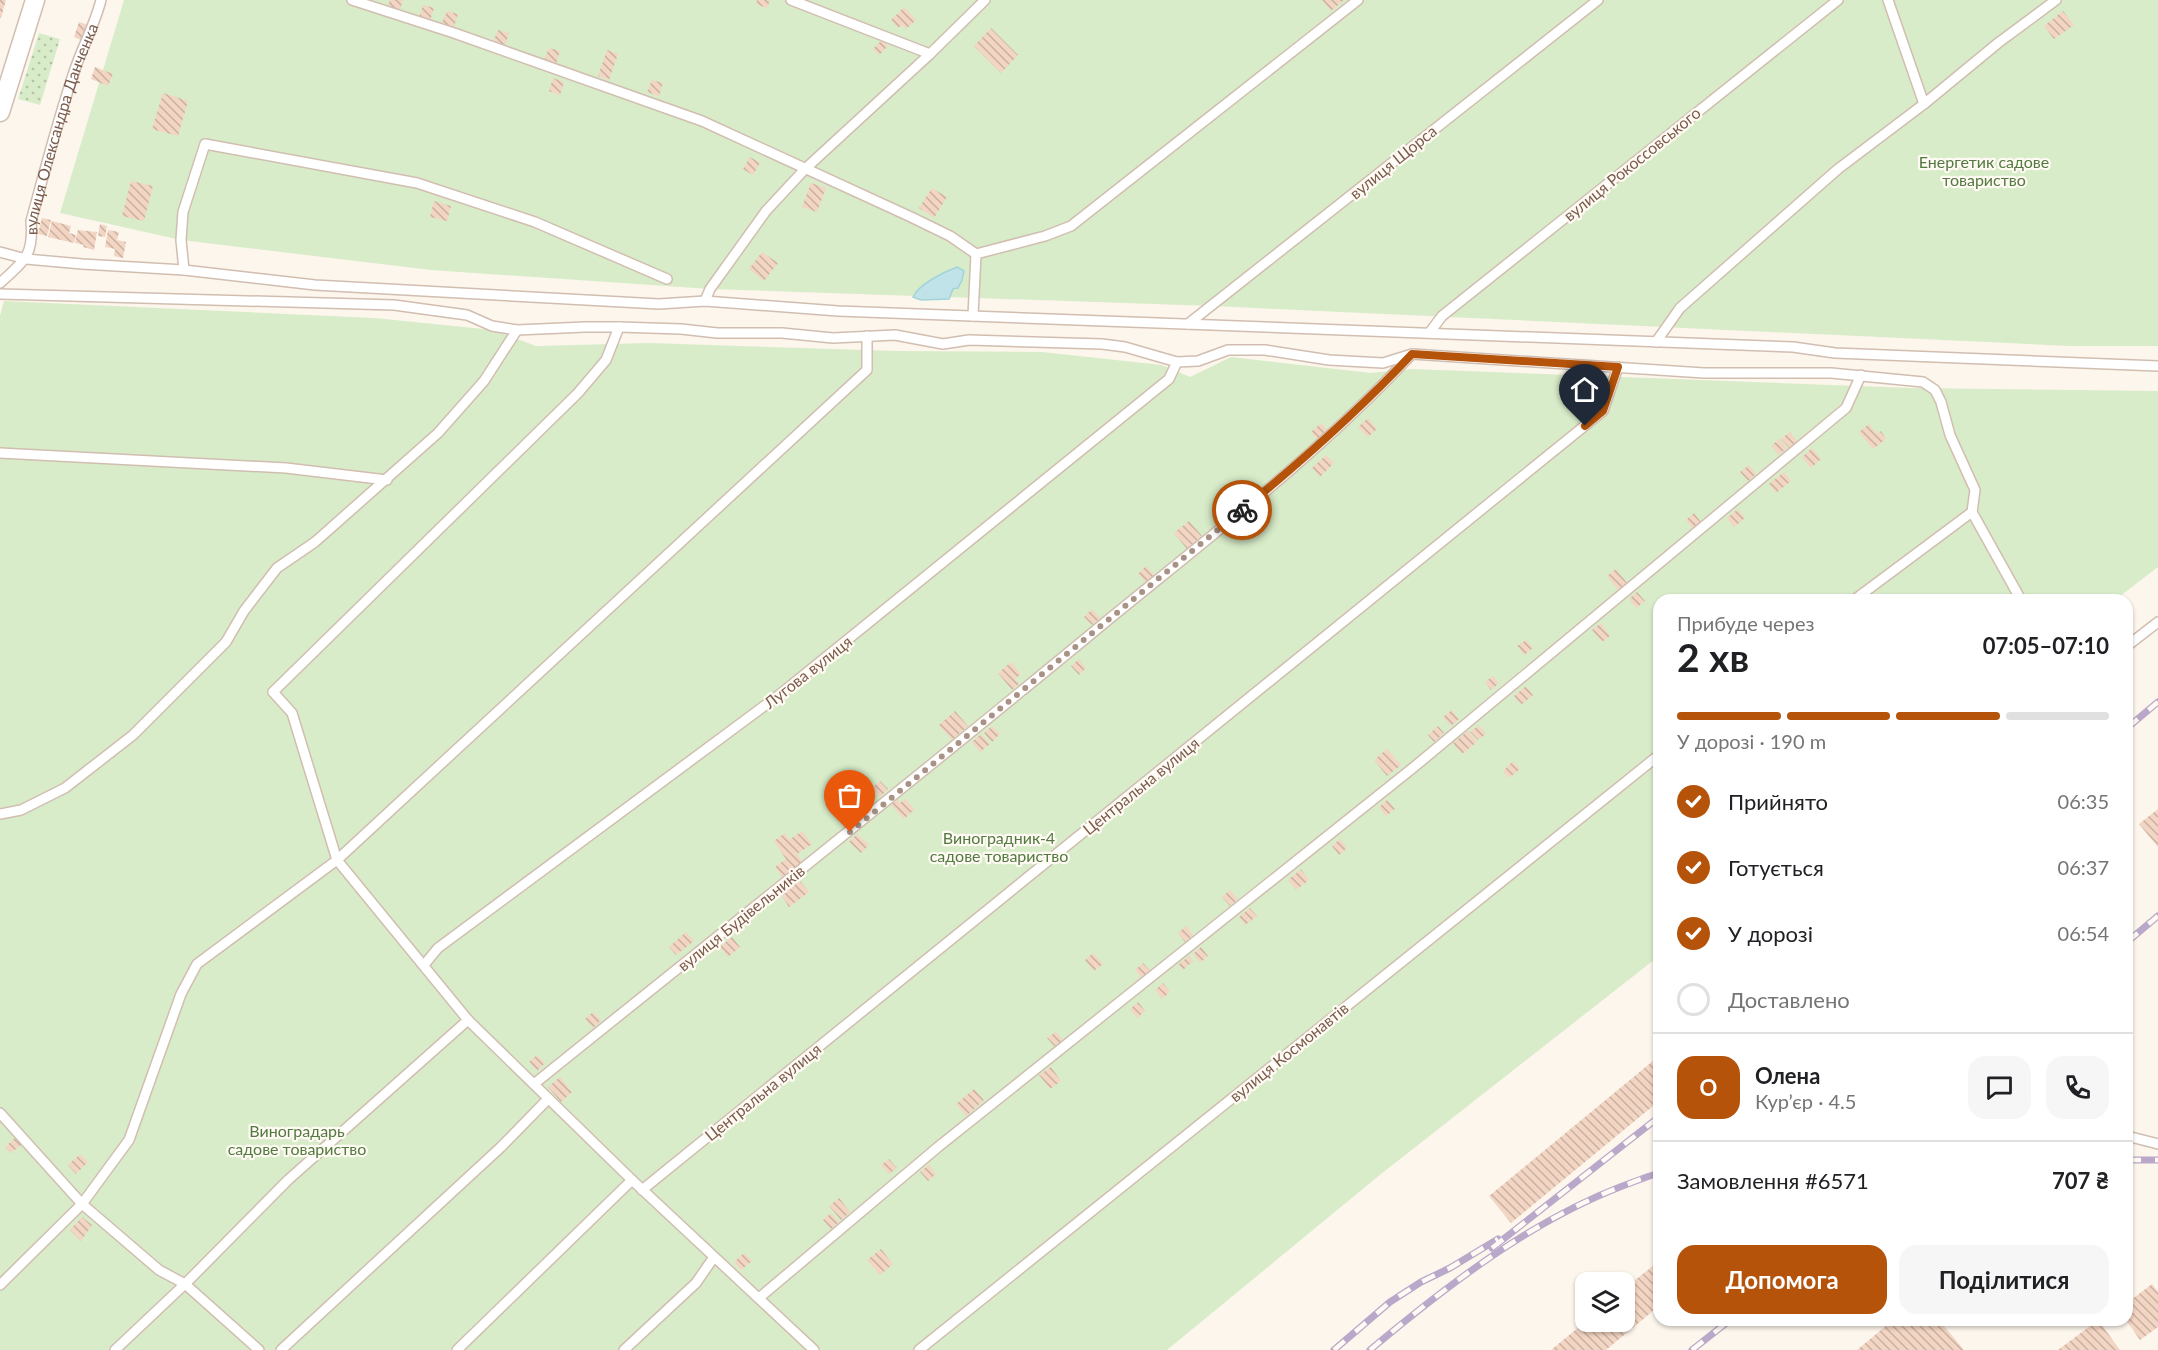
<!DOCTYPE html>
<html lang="uk">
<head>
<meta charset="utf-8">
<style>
	:root { --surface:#fff; --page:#f6f6f6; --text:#202124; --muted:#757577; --line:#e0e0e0; --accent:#b45309 }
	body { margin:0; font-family:Lato,sans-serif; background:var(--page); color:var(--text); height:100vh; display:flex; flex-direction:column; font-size:22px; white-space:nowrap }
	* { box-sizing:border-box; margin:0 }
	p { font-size:20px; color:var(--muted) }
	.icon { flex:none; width:33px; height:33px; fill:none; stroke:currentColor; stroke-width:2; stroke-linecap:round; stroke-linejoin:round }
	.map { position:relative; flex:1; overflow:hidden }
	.sheet { position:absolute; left:1653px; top:594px; width:480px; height:732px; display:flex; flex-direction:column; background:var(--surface); border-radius:18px; box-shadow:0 2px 4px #0004 }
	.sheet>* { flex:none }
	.fabs { position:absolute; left:1575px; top:1272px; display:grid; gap:12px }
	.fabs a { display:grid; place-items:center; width:60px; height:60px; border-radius:12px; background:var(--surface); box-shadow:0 2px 4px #0004; font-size:30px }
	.pin { position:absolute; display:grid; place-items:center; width:51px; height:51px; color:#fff; margin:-62px -26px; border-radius:50% 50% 50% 0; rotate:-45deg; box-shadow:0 0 6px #0007 }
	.pin .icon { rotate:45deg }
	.courier { position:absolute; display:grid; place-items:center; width:60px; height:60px; margin:-30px; border:4px solid #b45309; border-radius:50%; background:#fff; color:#222; box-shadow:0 2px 8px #0007 }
	.head em { font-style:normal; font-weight:700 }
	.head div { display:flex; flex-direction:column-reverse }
	.head { display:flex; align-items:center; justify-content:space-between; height:102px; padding:0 24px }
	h1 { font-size:39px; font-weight:700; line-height:45px }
	.bar { display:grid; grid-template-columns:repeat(4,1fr); gap:9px 6px; align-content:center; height:72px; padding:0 24px }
	.bar i { height:8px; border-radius:4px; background:var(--line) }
	.bar .on { background:var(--accent) }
	.bar p { grid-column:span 4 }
	.line { display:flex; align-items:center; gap:15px; padding:0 24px; border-top:2px solid var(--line) }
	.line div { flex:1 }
	.round { display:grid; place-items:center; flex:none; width:63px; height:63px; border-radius:18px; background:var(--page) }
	ol { padding:0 24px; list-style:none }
	li { display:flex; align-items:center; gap:18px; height:66px }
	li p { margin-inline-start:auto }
	li .icon { padding:6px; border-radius:50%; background:var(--accent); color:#fff; stroke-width:4 }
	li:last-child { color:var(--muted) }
	li i { width:33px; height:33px; border:3px solid var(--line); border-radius:50% }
	.cta { display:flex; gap:12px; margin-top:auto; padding:12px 24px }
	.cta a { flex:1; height:69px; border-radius:18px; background:var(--accent); color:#fff; font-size:24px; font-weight:700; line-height:69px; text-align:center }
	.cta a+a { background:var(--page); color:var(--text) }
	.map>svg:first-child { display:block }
	.grass { fill:url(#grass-dots) }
	.garden { fill:#d8ecc9 }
	.water { fill:#bfe3e8; stroke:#a5d3da; stroke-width:1.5 }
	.building { fill:url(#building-back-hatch) }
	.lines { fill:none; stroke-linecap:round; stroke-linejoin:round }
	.service-casing { stroke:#d1beb0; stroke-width:12 }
	.minor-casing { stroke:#d1beb0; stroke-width:21 }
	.service { stroke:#fff; stroke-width:9 }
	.minor { stroke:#fff; stroke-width:18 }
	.rail-casing { stroke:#b9a8c9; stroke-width:7 }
	.rail { stroke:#fffaf3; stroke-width:4.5; stroke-dasharray:14; stroke-linecap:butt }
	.done { stroke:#a89285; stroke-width:6; stroke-dasharray:0 10.8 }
	.route { stroke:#b45309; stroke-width:8 }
	.labels { text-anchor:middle; stroke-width:4.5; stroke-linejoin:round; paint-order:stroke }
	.street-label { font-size:16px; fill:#7a5c4d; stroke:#fffaf3 }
	.park-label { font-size:16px; fill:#537a41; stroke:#fffaf3 }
</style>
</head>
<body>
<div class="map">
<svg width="2158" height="1350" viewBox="0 0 2158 1350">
	<defs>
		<pattern id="grass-dots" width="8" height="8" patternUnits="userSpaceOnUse" patternTransform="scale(1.5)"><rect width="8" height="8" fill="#d8ecc9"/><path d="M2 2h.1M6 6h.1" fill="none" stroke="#b4c2a5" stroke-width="1.8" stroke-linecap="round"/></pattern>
		<pattern id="building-back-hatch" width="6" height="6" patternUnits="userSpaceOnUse" patternTransform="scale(1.5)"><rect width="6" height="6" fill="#f3d5c3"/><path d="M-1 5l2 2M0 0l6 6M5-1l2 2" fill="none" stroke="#cab0a1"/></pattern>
	</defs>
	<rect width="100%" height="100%" fill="#fdf6ec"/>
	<path class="grass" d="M39,33l21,6 -20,66 -22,-6z"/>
	<g class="garden">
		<path d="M124,0h2034v346h-87l-859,-40 -502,-17 -279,-19 -250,-30 -121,-27z"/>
		<path d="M4,301l371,17 118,12 43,16 113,-3 248,8 145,1 120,13 28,12 41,-20 140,16 41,-4 499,19 247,3v176l-43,33h-456v356l-278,218 -214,176h-1167v-1034z"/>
	</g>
	<path class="water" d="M957,267l7,4 -2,9 -4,8 -5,1 -4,10 -28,1 -8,-3c6,-13 31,-25 44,-30z"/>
	<g class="building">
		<path d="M0,0h6l-5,18h-1z"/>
		<path d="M390,0h13l-3,10 -12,-4z"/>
		<path d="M757,0h13l-3,8 -11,-4z"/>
		<path d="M1322,0h22l-13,11z"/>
		<path d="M423,5l11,3 -4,13 -11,-4z"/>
		<path d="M904,7l12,13 -10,9 -4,-4 -4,3 -7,-8z"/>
		<path d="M447,11l11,3 -4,13 -12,-4z"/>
		<path d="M2063,11l11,14 -20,14 -10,-13z"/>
		<path d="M79,22l9,3 -5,16 -9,-4z"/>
		<path d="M991,28l27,27 -17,18 -27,-27z"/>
		<path d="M498,30l11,3 -4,13 -12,-4z"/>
		<path d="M882,40l6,6 -9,9 -6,-6z"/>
		<path d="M549,48l11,3 -4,13 -12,-4z"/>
		<path d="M607,50l11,4 -9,26 -11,-4z"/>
		<path d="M95,67l18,7 -5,12 -17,-7z"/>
		<path d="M553,78l11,4 -4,13 -11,-4z"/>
		<path d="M652,80l11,3 -4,13 -12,-4z"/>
		<path d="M163,93l25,8 -10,35 -26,-7z"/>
		<path d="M750,157l10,6 -7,12 -10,-6z"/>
		<path d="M131,181l22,5 -9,35 -22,-5z"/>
		<path d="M811,183l15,5 -9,24 -15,-5z"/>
		<path d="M932,188l15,9 -13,21 -15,-10z"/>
		<path d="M434,201l17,5 -4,15 -17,-4z"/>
		<path d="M42,218l9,2 -4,16 -9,-2z"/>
		<path d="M52,221l19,5 -2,7 7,2 -2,8 -26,-6z"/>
		<path d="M100,224l7,2 -2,11 -7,-1z"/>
		<path d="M78,230l19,2 -3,18 -11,-3 1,-2 -9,-2z"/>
		<path d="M108,230l11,2 -2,8 9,2 -3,16 -9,-2 1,-7 -10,-2z"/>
		<path d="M762,252l16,11 -14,18 -15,-12z"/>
		<path d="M1368,418l9,11 -9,8 -10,-10z"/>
		<path d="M1321,423l8,9 -10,9 -8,-9z"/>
		<path d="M1869,424l8,10 4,-3 5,8 -13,10 -14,-17z"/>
		<path d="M1790,432l7,9 -8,7 -8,-9z"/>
		<path d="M1779,439l8,9 -8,7 -8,-9z"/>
		<path d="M1812,448l9,11 -10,9 -9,-11z"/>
		<path d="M1326,455l8,8 -14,14 -8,-9z"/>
		<path d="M1749,465l7,9 -8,7 -8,-9z"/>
		<path d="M1784,472l7,9 -15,12 -7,-9z"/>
		<path d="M1738,509l7,9 -11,9 -7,-9z"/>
		<path d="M1694,513l7,9 -8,7 -7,-9z"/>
		<path d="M1189,521l13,15 -15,13 -13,-16z"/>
		<path d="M1146,566l8,9 -8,7 -8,-8z"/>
		<path d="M1616,569l11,14 -9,7 -11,-14z"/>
		<path d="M1637,592l8,9 -9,7 -7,-9z"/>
		<path d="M1092,609l8,9 -8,7 -8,-8z"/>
		<path d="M1601,623l9,13 -8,6 -10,-12z"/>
		<path d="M1526,640l7,8 -9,7 -7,-9z"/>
		<path d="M1079,659l7,9 -7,7 -8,-9z"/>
		<path d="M1011,662l10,12 -6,5 4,5 -7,6 -14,-17z"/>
		<path d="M1493,676l6,7 -8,7 -6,-8z"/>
		<path d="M1526,686l7,9 -12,10 -7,-9z"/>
		<path d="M1452,710l7,9 -8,7 -8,-9z"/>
		<path d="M955,711l13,15 -16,14 -13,-15z"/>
		<path d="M1479,725l7,9 -8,6 -8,-8z"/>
		<path d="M992,726l8,8 -8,8 -8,-9z"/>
		<path d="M1438,726l6,7 -10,9 -6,-7z"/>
		<path d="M1468,731l9,11 -15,12 -9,-11z"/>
		<path d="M981,734l9,10 -10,8 -8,-10z"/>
		<path d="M1387,749l14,16 -14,11 -13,-16z"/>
		<path d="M1513,761l7,8 -11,9 -6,-7z"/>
		<path d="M880,781l8,8 -8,8 -8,-9z"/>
		<path d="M897,799l3,4 5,-4 10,10 -11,10 -13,-14z"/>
		<path d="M1387,800l8,9 -9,7 -7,-9z"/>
		<path d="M2158,809v38l-19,-23z"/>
		<path d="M802,831l10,13 -15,10 6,9 -21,14 -7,-10 11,-8 -12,-18 11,-8 4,7z"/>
		<path d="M857,834l12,11 -8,8 -12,-11z"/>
		<path d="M1340,839l7,9 -8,7 -7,-9z"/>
		<path d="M1301,869l8,11 -13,10 -8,-10z"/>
		<path d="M800,881l9,11 -20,15 -8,-12z"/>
		<path d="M1230,890l8,9 -8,7 -8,-9z"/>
		<path d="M1250,908l7,8 -12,9 -6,-8z"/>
		<path d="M1186,926l7,9 -8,7 -7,-9z"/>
		<path d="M686,932l8,9 -18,14 -7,-8z"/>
		<path d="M732,937l8,10 -12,10 -8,-10z"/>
		<path d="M1201,947l7,9 -8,7 -7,-9z"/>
		<path d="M1093,953l10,11 -9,7 -9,-11z"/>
		<path d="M1189,956l4,5 -10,9 -5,-5z"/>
		<path d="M1143,963l8,9 -8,7 -8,-9z"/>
		<path d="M1163,983l7,9 -8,7 -7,-9z"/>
		<path d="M1138,1002l7,9 -8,7 -7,-9z"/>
		<path d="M593,1012l8,8 -8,8 -8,-9z"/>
		<path d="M1056,1032l7,8 -8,7 -8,-9z"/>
		<path d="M537,1055l8,8 -8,8 -8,-9z"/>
		<path d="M1659,1056v45l-148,122 -22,-27z"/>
		<path d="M1051,1067l10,14 -11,8 -11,-14z"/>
		<path d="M560,1077l12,15 -11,10 -13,-15z"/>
		<path d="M974,1089l10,11 -18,16 -10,-12z"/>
		<path d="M15,1138l6,7 -10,8 -6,-6z"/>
		<path d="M80,1154l8,8 -12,12 -8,-9z"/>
		<path d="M889,1159l8,9 -8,6 -8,-9z"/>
		<path d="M929,1165l7,9 -8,7 -8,-9z"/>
		<path d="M839,1198l11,14 -9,8 -12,-14z"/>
		<path d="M831,1213l8,9 -8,7 -8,-9z"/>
		<path d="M82,1217l10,8 -11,16 -11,-11z"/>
		<path d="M881,1249l12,15 -13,11 -13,-15z"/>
		<path d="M744,1253l8,8 -11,9 -7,-8z"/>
		<path d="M1659,1261v45l-53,44h-55l34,-28h39v-33z"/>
		<path d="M2152,1284l6,8v35l-18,13 -14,-20 1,-17z"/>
		<path d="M1893,1320h46l25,30h-107z"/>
		<path d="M2098,1320l22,30h-62z"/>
	</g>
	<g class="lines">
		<g class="service-casing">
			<g id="service">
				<path d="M352,0l102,33 248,88 209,96 39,19 26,18"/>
				<path d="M791,0l139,54"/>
				<path d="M1888,0l36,104"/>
				<path d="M0,252l26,7 56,5 102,6 131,15 344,19 46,-3 133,10 955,36 42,6 323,13"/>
				<path d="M184,270l-3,-30 2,-28 22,-68 212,39 118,39 132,57"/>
				<path id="s1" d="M0,283c24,-22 34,-27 31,-62 14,-51 27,-102 44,-152 8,-23 20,-45 26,-69"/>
				<path d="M0,294l394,11 73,10 25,11 25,4 68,-3h34l62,2 36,4h65l51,5 62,-3 48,9 26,-4 133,4 23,3 52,15 21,-1 30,-11h37l64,10 54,3 29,-9 292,19h127l92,9 12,8 6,12 9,33 25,55 -3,22 49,88"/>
				<path d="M705,301l5,-12 56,-78 39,-42 125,-115 55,-54"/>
				<path d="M973,316l3,-62 69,-18 26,-10 287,-226"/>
				<path d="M1188,324l410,-324"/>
				<path d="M619,327l-13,33 -28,33 -305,299 19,21 45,147 131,160 164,160 182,170"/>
				<path d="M1430,332l12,-16 396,-316"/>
				<path d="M1656,342l24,-34 158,-139 86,-65 74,-61 58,-43"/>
				<path d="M0,453l286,15 101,12"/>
				<path d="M1854,600l118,-88"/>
				<path d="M2127,646l31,-24"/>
				<path d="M0,814l21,-4 44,-22 68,-53 93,-93 18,-31 33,-43 38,-26 123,-109 46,-52 33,-51"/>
				<path d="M424,965l14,-17 345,-256 386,-313 8,-17"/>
				<path d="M534,1084c186,-150 373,-298 557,-450 109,-90 223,-175 320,-279"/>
				<path d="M0,1113l82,91 77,66 26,14 74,66"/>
				<path d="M2127,1136l31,8"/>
				<path d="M642,1190l961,-779 15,-44"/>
				<path d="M0,1285l82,-81 47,-64 52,-146 16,-30 140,-104 530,-490v-34"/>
				<path d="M759,1298l179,-151 476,-380 432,-359 15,-33"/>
				<path d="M115,1350l70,-66 103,-104 180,-160"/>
				<path d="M281,1350l220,-203 47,-48"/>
				<path d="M457,1350l175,-170"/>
				<path d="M624,1350l72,-67 18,-26"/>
				<path d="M919,1350l740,-595"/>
			</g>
		</g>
		<g class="minor-casing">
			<path id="minor" d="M0,112l35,-112"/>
		</g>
		<use href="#service" class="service"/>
		<use href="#minor" class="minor"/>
		<g class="rail-casing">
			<g id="rail">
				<path d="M2127,728l31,-26"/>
				<path d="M2127,942l31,-26"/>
				<path d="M2127,1160h31"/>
				<path d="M1492,1248l167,-131"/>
				<path d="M1334,1350l56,-48 31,-20 29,-14 48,-29"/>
				<path d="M1370,1350c74,-62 159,-128 250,-163 13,-5 26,-10 39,-14"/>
				<path d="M1692,1350l38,-30"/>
			</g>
		</g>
		<use href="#rail" class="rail"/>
	</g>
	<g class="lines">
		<path class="done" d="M850,832l392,-322"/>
		<path class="route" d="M1242,510c60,-49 117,-100 170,-156l206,13 -15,44 -18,15"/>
	</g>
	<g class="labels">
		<g class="street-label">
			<text dy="6" stroke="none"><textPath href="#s1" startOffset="170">вулиця Олександра Данченка</textPath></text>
			<text transform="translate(1393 162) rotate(-39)" y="6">вулиця Щорса</text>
			<text transform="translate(1632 164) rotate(-39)" y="6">вулиця Рокоссовського</text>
			<text transform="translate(808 672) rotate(-38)" y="6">Лугова вулиця</text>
			<text transform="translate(1141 786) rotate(-39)" y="6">Центральна вулиця</text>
			<text transform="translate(741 918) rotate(-39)" y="6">вулиця Будівельників</text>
			<text transform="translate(1289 1052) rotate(-39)" y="6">вулиця Космонавтів</text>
			<text transform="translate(763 1092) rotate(-39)" y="6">Центральна вулиця</text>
		</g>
		<g class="park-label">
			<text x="1984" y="168">Енергетик садове<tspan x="1984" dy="18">товариство</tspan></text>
			<text x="999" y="844">Виноградник-4<tspan x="999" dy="18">садове товариство</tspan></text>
			<text x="297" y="1137">Виноградарь<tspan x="297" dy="18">садове товариство</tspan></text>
		</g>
	</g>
</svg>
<div class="fabs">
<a><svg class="icon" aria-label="layers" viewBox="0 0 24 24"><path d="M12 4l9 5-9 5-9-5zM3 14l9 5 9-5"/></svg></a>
</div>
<div class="pin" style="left:850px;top:832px;background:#ea580c"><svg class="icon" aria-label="bag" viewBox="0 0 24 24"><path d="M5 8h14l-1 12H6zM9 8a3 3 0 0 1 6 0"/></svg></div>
<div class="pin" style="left:1585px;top:426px;background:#1f2937"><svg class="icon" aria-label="home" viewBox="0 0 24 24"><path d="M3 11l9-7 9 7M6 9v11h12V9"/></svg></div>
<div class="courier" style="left:1242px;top:510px"><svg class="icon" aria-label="bike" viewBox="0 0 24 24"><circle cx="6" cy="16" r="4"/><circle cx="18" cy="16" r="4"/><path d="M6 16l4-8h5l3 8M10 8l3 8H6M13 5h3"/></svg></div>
<section class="sheet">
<div class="head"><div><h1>2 хв</h1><p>Прибуде через</p></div><em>07:05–07:10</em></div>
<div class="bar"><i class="on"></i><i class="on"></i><i class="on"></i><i></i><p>У дорозі · 190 m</p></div>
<ol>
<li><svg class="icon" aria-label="check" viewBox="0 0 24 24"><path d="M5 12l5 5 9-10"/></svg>Прийнято<p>06:35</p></li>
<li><svg class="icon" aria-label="check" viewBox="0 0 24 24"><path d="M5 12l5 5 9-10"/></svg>Готується<p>06:37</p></li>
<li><svg class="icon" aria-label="check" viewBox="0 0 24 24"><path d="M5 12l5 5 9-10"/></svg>У дорозі<p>06:54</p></li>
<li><i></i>Доставлено</li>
</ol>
<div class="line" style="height:108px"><b class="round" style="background:var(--accent);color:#fff">О</b><div><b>Олена</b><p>Кур’єр · 4.5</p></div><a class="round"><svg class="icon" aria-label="chat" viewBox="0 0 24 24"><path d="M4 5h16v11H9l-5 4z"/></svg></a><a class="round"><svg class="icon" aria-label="phone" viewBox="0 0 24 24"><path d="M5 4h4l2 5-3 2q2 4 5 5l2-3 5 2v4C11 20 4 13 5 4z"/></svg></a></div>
<div class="line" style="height:78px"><div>Замовлення #6571</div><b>707 ₴</b></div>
<div class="cta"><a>Допомога</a><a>Поділитися</a></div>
</section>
</div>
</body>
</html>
